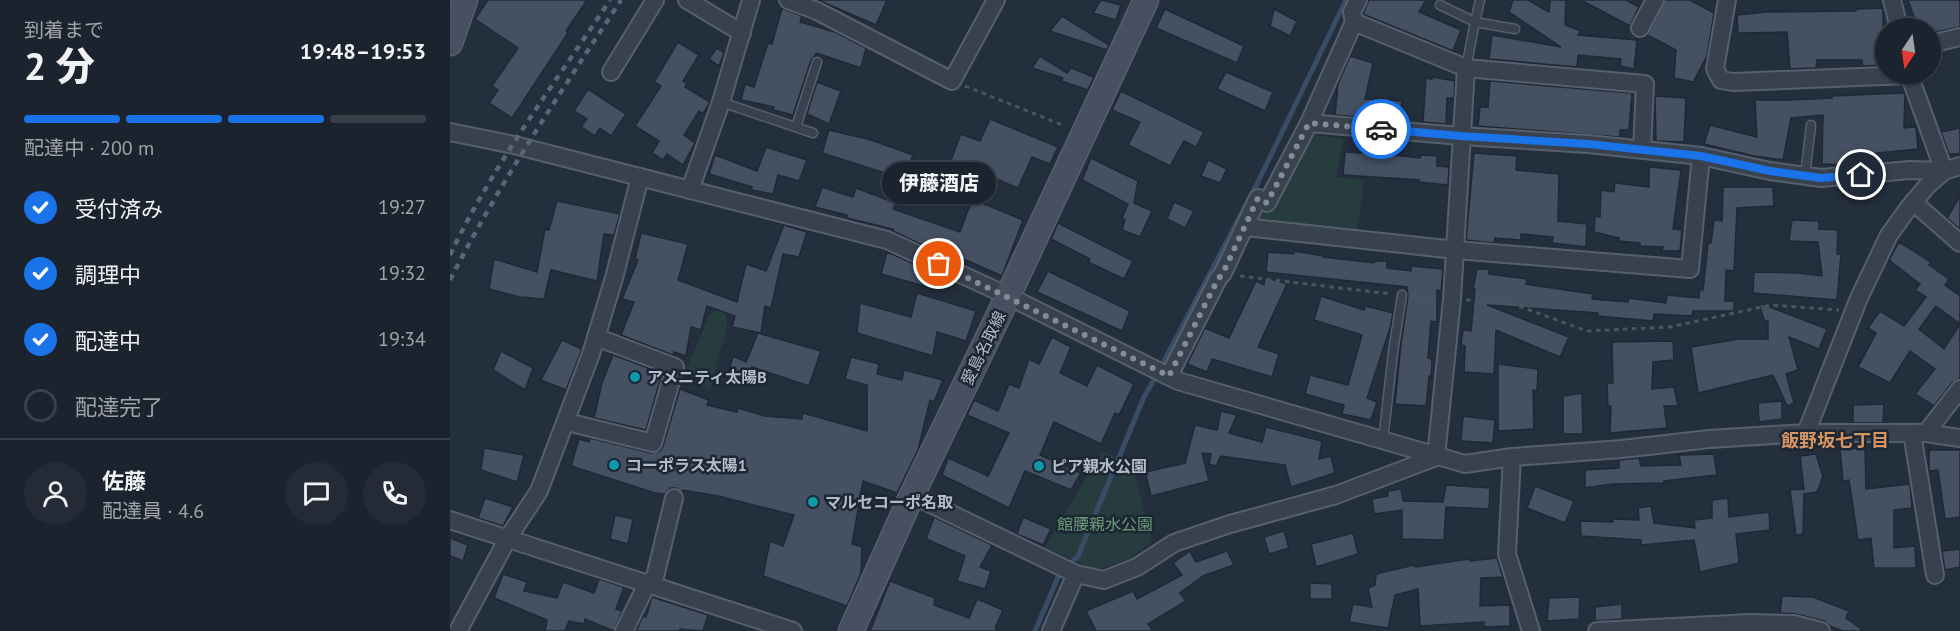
<!DOCTYPE html>
<html lang="ja">
<head>
<meta charset="utf-8">
<style>
	:root { --surface:#1b232e; --page:#242b36; --text:#f1f3f6; --muted:#a0a4aa; --line:#39404a; --accent:#1a73e8 }
	body { margin:0; font-family:"PT Sans","Noto Sans JP",sans-serif; background:var(--page); color:var(--text); height:100vh; display:flex; flex-direction:column; font-size:22px; white-space:nowrap }
	* { box-sizing:border-box; margin:0 }
	p { font-size:20px; color:var(--muted) }
	.icon { flex:none; width:33px; height:33px; fill:none; stroke:currentColor; stroke-width:2; stroke-linecap:round; stroke-linejoin:round }
	.map { position:relative; flex:1; overflow:hidden }
	.panel { display:flex; flex-direction:column; background:var(--surface); width:450px }
	.panel>* { flex:none }
	.needle { width:39px; rotate:193deg }
	.controls { position:absolute; left:1425px; top:18px; display:grid; gap:12px }
	.controls a { display:grid; place-items:center; width:66px; height:66px; border-radius:50%; background:var(--surface); box-shadow:0 2px 4px #0004,0 0 0 2px var(--line); font-size:30px }
	.pin { position:absolute; display:grid; place-items:center; width:51px; height:51px; color:#fff; margin:-26px; border:3px solid #fff; border-radius:50%; box-shadow:0 2px 6px #0007 }
	.courier { position:absolute; display:grid; place-items:center; width:60px; height:60px; margin:-30px; border:4px solid #1a73e8; border-radius:50%; background:#fff; color:#222; box-shadow:0 2px 8px #0007 }
	.bubble { position:absolute; height:42px; border-radius:21px; background:var(--surface); box-shadow:0 2px 4px #0004,0 0 0 2px var(--line); font-size:20px; font-weight:800; line-height:42px; text-align:center }
	.head em { font-style:normal; font-weight:800 }
	.head div { display:flex; flex-direction:column-reverse }
	.head { display:flex; align-items:center; justify-content:space-between; height:102px; padding:0 24px }
	h1 { font-size:39px; font-weight:800; line-height:45px }
	.bar { display:grid; grid-template-columns:repeat(4,1fr); gap:9px 6px; align-content:center; height:72px; padding:0 24px }
	.bar i { height:8px; border-radius:4px; background:var(--line) }
	.bar .selected { background:var(--accent) }
	.bar p { grid-column:span 4 }
	.line { display:flex; align-items:center; gap:15px; padding:0 24px; border-top:2px solid var(--line) }
	.line div { flex:1 }
	.round { display:grid; place-items:center; flex:none; width:63px; height:63px; border-radius:32px; background:var(--page) }
	ol { padding:0 24px; list-style:none }
	li { display:flex; align-items:center; gap:18px; height:66px }
	li p { margin-inline-start:auto }
	li .icon { padding:6px; border-radius:50%; background:var(--accent); color:#fff; stroke-width:4 }
	li:last-child { color:var(--muted) }
	li i { width:33px; height:33px; border:3px solid var(--line); border-radius:50% }
	main { display:flex; flex:1; min-height:0 }
	.map>svg:first-child { display:block }
	.green { fill:#263c3f }
	.lines { fill:none; stroke-linecap:round; stroke-linejoin:round }
	.stream { stroke:#394c67; stroke-width:5 }
	.building { fill:#455162; stroke:#1f2835; stroke-width:1.5; fill-rule:evenodd }
	.service-casing { stroke:#565f6c; stroke-width:11 }
	.minor-casing { stroke:#565f6c; stroke-width:20 }
	.secondary-casing { stroke:#565f6c; stroke-width:27 }
	.path { stroke:#44595c; stroke-width:3; stroke-dasharray:4.5 4.5; stroke-linecap:butt }
	.service { stroke:#38414e; stroke-width:8 }
	.minor { stroke:#38414e; stroke-width:16 }
	.secondary { stroke:#465061; stroke-width:24 }
	.rail { stroke:#5a6575; stroke-width:4.5; stroke-dasharray:6 6; stroke-linecap:butt }
	.done { stroke:#828b98; stroke-width:6; stroke-dasharray:0 10.8 }
	.route { stroke:#1a73e8; stroke-width:8 }
	.culture-dot { fill:#0f9aa8; stroke:#1d2633; stroke-width:2 }
	.labels { text-anchor:middle; stroke-width:5; stroke-linejoin:round; paint-order:stroke }
	.street-label { font-size:16px; fill:#b4bcc9; stroke:#1d2633 }
	.poi-label { font-size:16px; font-weight:bold; fill:#b4bcc9; stroke:#1d2633; text-anchor:start }
	.park-label { font-size:16px; fill:#6b9a76; stroke:#1d2633 }
	.neighbourhood-label { font-size:18px; font-weight:bold; fill:#d59563; stroke:#1d2633 }
</style>
</head>
<body>
<main>
<section class="panel">
<div class="head"><div><h1>2 分</h1><p>到着まで</p></div><em>19:48–19:53</em></div>
<div class="bar"><i class="selected"></i><i class="selected"></i><i class="selected"></i><i></i><p>配達中 · 200 m</p></div>
<ol>
<li><svg class="icon" aria-label="check" viewBox="0 0 24 24"><path d="M5 12l5 5 9-10"/></svg>受付済み<p>19:27</p></li>
<li><svg class="icon" aria-label="check" viewBox="0 0 24 24"><path d="M5 12l5 5 9-10"/></svg>調理中<p>19:32</p></li>
<li><svg class="icon" aria-label="check" viewBox="0 0 24 24"><path d="M5 12l5 5 9-10"/></svg>配達中<p>19:34</p></li>
<li><i></i>配達完了</li>
</ol>
<div class="line" style="height:108px"><a class="round"><svg class="icon" aria-label="person" viewBox="0 0 24 24"><circle cx="12" cy="8" r="4"/><path d="M4 21q1-7 8-7t8 7"/></svg></a><div><b>佐藤</b><p>配達員 · 4.6</p></div><a class="round"><svg class="icon" aria-label="chat" viewBox="0 0 24 24"><path d="M4 5h16v11H9l-5 4z"/></svg></a><a class="round"><svg class="icon" aria-label="phone" viewBox="0 0 24 24"><path d="M5 4h4l2 5-3 2q2 4 5 5l2-3 5 2v4C11 20 4 13 5 4z"/></svg></a></div>
</section>
<div class="map">
<svg width="1510" height="631" viewBox="0 0 1510 631">
	<rect width="100%" height="100%" fill="#242f3e"/>
	<g class="green">
		<path d="M844,132l50,7 -8,38 28,3 -7,51 -105,-11z"/>
		<path d="M272,308l4,3 1,19 -8,24 -9,38 -25,-20 25,-58z"/>
		<path d="M652,451l30,12 20,79 -25,18 -32,9 -50,-21z"/>
	</g>
	<g class="lines">
		<g class="stream">
			<path d="M714,361l93,-177 89,-184"/>
			<path d="M585,631l24,-56 19,-19 66,-159 11,-19"/>
		</g>
	</g>
	<g class="building">
		<path d="M38,0h99l-21,31 2,2 -56,85 -23,-15 9,-13 -6,-4 26,-38 -43,-29z"/>
		<path d="M368,0h69l-11,25z"/>
		<path d="M651,0l20,5 -5,15 -23,-7z"/>
		<path d="M919,0h57l-7,12 42,18 -8,21 -90,-37z"/>
		<path d="M1063,0h15l21,12 1,-12h16l-1,25 16,6 -3,4 59,5 -3,29 -14,-3 1,-7 -43,-4 -1,12 -88,-8 3,-24 69,12 -52,-35z"/>
		<path d="M1131,0h45l13,7 -9,19z"/>
		<path d="M1215,0h25l24,13 -7,43 -14,26 -19,-4 2,-28 -29,-15z"/>
		<path d="M1458,0h52v27l-30,6v-5h-12z"/>
		<path d="M332,8l20,8 -2,6 35,10 31,16 -5,20 -44,-15 -6,7 -18,55 -20,-5 1,-3 -33,-7 4,-16 9,3 14,-44 4,1z"/>
		<path d="M1433,8v40h3v17l-24,1v-6h-45l-1,8 -26,1 -3,-37 -49,1 -1,-18 30,-3 89,-1v-2z"/>
		<path d="M715,9l79,37 -7,17 -81,-35z"/>
		<path d="M824,9l23,12 -7,15 -20,-10z"/>
		<path d="M612,16l47,29 -2,5 -57,-19z"/>
		<path d="M228,42l21,13 -16,26 4,3 -2,3 25,15 -7,12 -4,-3 -15,24 11,8 -12,22 -16,-11 -4,6 -11,-7 7,-12 -24,-15 26,-40 -7,-4z"/>
		<path d="M267,48l7,5 -5,13 -10,-7z"/>
		<path d="M590,56l27,17 4,-5 23,9 -6,13 -27,-9 2,-3 -31,-10z"/>
		<path d="M900,56l23,7 -8,36 37,2 -2,19 -65,-5 3,-31z"/>
		<path d="M776,72l47,20 -8,19 -48,-22z"/>
		<path d="M982,77l23,4 -1,17h-7l-1,26 -23,-2 3,-44 6,1z"/>
		<path d="M1040,81l142,12 -3,37h-9v7l-142,-11 2,-19h8z"/>
		<path d="M367,82l24,9 -12,33 -22,-10z"/>
		<path d="M138,89l38,25 -15,22 -11,-8 -5,8 -14,-9 6,-8 -13,-8z"/>
		<path d="M671,91l83,41 -8,15 -12,-6 -14,25 -42,-21 12,-23 -28,-12z"/>
		<path d="M1455,93l-1,35 12,-1 2,22 -71,7v9l-25,-1 1,-49 -32,3 -8,42 -29,-4 -50,-12 6,-19 47,12 -2,-37h34l43,-2v-2z"/>
		<path d="M1205,96l31,2 -2,44 -28,-1z"/>
		<path d="M540,119l68,28 -8,17 -18,-7 -14,31 -67,-28 10,-26 19,7z"/>
		<path d="M1510,128v26h-11l-8,-22z"/>
		<path d="M379,130l42,10 42,15 -9,24 -82,-26z"/>
		<path d="M935,140l12,1 -2,14 25,3 1,-3 16,1v10l12,1 -1,18 -30,-3 1,-2 -76,-5 2,-23 39,2z"/>
		<path d="M316,147l41,13 -8,21 -21,-6 -5,19 -22,-4 1,-3 -43,-13 6,-19 42,16z"/>
		<path d="M1024,153l43,3 -1,14 43,4 -1,47 29,3 -1,23 -34,-4 1,-6 -32,-3v6l-26,-2 -1,5 -28,-3z"/>
		<path d="M641,158l47,23 -4,22 18,8 -12,26 -18,-7 3,-10 -3,-2 6,-14 -46,-24z"/>
		<path d="M758,160l19,9 -7,14 -19,-7z"/>
		<path d="M1199,167l32,3 -8,59 9,1 -2,21h-18l1,-4 -23,-1v-3l-21,-2v-3l-25,-6 1,-16 5,1 1,-27 13,2 1,-9 34,4z"/>
		<path d="M372,187l31,10 3,-9 40,15 -3,6 67,23 12,-33 51,21 -21,56 -63,-28 -2,4 -44,-21v-2l-46,-11v-3l-32,-8z"/>
		<path d="M1273,187h50l1,19 -37,2 -3,63 -8,-1 -1,31h9v10h-41l-1,5 -38,-2 -1,7 -55,-5v-3l-111,-8 82,32 -9,20 -64,-27 -2,44 -30,-2 1,-26 -4,-1 2,-15 8,1 4,-42h-2l4,-20h12v5l38,5 -1,5 67,10 -1,5 36,3 1,-4 37,5 1,-8 32,3 1,-9 3,1 5,-47h3l3,-23 8,1z"/>
		<path d="M1510,196v33l-13,-11z"/>
		<path d="M107,201l63,13 -6,21 -10,-1 -7,47 -46,-11 -7,29 -24,-2 -31,-8 5,-30 43,13 8,-43 4,1z"/>
		<path d="M724,202l20,9 -9,17 -18,-9z"/>
		<path d="M1342,220l27,1v8l19,1 -1,24h4l-4,46 -84,-7 1,-21 45,1 23,3 -4,-34 -29,-1z"/>
		<path d="M608,223l75,38 -9,18 -36,-17 2,-3 -39,-20z"/>
		<path d="M334,225l23,7 -8,25 -16,-3 -12,54 -6,-2 -4,27 -29,-6 3,-11 -28,-10 -6,24 -10,-3 -5,29 -12,-4 -1,3 -52,-20 13,-33 -12,-3 16,-39 -3,-1 6,-26 47,11 -10,36 59,22 9,-38 20,7z"/>
		<path d="M1449,242l32,20 -2,3 20,14 -4,6 15,11v83l-8,4 -18,23 -19,-12 20,-25 -25,-18 -20,32 -32,-16 18,-34 -8,-5 12,-17 24,15 22,-29 -11,-7 5,-6 -31,-24zM1486,306l24,18 -16,25 -25,-20z"/>
		<path d="M844,251l30,5v1l50,6 1,-2h12v7l24,3v-5l32,3 -2,22 -4,-1v32l-6,-1 -3,37 4,1 -1,18 -2,-1 -3,30 -31,-2 6,-60 7,-48 -1,-9 -141,-15 2,-20 26,2z"/>
		<path d="M437,252l43,19 -6,15 -43,-12z"/>
		<path d="M598,271l82,40 -8,20 -85,-39z"/>
		<path d="M815,277l22,7 -29,63 21,7 -7,23 -60,-18 -5,13 -20,-8 18,-36 24,10 27,-57 8,4z"/>
		<path d="M467,293l59,18 -10,30 -29,-9 -4,24 -76,-23 3,-30 51,14z"/>
		<path d="M871,296l43,14 1,-4 28,7 -3,15 -23,70 10,4 -6,18 -29,-6 2,-9 -39,-11 5,-19 38,10 14,-50 -48,-15z"/>
		<path d="M1309,303l68,26 -8,20 -30,-12 9,33 -12,4 8,29 -7,3 -14,-31 -75,18 -7,-46 48,-8h29v-18l-4,-1z"/>
		<path d="M308,333l63,18 -12,35 -57,-19 -1,11 -22,-8 4,-14 13,6z"/>
		<path d="M602,337l19,10 -11,26 27,13 10,-21 37,19 -15,31 -4,-2 -14,31 -47,-22 -14,33 41,18 -10,17 -46,-19 -16,37 -67,-33 6,-17 40,18 21,-43 -42,-18 7,-15 24,11 11,-27 10,4 10,-29 10,5z"/>
		<path d="M112,340l20,9 -16,41 -25,-10z"/>
		<path d="M1223,341l1,19 -21,2 -1,27 22,-2 4,19h-14l3,22 -57,5 1,-27h-3l-1,-23h6l-1,-41z"/>
		<path d="M51,351l32,17 -8,22 -32,-20z"/>
		<path d="M163,355l49,18 -16,57 -52,-12 8,-35z"/>
		<path d="M401,357l28,7 -2,10 25,6 2,-10 39,10 -9,22 -4,-2 -12,50 -21,43 -34,-12 -11,63 10,3 -1,26 -14,33 -84,-30 7,-35 13,5 11,-31 -76,-19 -35,-6 -1,2 -6,-4h-6l-5,6 -10,-1 -84,-27 8,-27 10,3 1,-4 61,15 9,-2 3,-5 17,-57 29,11 -2,5 30,7 1,-4 27,8 37,3 1,-6 64,18v-46l-22,-6z"/>
		<path d="M1048,364l40,5 -1,22 -4,-1 1,39 -36,2z"/>
		<path d="M1132,393l1,41h-20v-38z"/>
		<path d="M1332,401v18l-23,3 -1,-19z"/>
		<path d="M1434,404l-1,19h-30v-18z"/>
		<path d="M771,411l16,4 -8,18 33,9 4,-15 56,14 -3,18 12,-3 4,17 -44,14 -6,-22 -64,-9 -5,10 -7,-2 2,-10 -9,-1 7,28 -58,15 -6,-24 40,-9 10,-38 22,5z"/>
		<path d="M1013,416l32,4 -2,23 -32,-2z"/>
		<path d="M34,448l40,7 -7,27 -36,-12z"/>
		<path d="M1415,448l1,41 44,-5 2,24 -18,2v38l21,-2 1,22h-42l-3,-30 -13,2 -9,-60 -6,1 -3,-32z"/>
		<path d="M1479,450h31v67l-15,2 -7,-49 -9,1z"/>
		<path d="M1264,454l3,21 -53,6v2l-52,1 -27,4v-18l34,-2v-8l20,-2 2,8 40,-1 -2,-10z"/>
		<path d="M1366,454l7,23 -6,15 -13,2 -1,40 -7,1 -6,-45 14,-1 -4,-33z"/>
		<path d="M996,485l44,3 -1,21 -43,-2 -2,33 -42,-1v-29l-28,4 -2,-15 16,-3v-5l13,-2 2,12 40,1z"/>
		<path d="M1085,486l39,15 -9,22 -38,-15z"/>
		<path d="M35,498l28,9 -10,19 -25,-8z"/>
		<path d="M1278,498l1,19 40,-5 1,18 -34,4 3,29 -39,9 -6,-32 -53,5v-5l-60,-4 -1,-15 33,1v-3l26,1 -1,-12 13,-2 3,17 41,5 -1,-8 18,-2v-18z"/>
		<path d="M165,515l18,4 -5,25 -18,-5z"/>
		<path d="M484,517l58,28 -12,22 11,4 -6,18 -28,-8 8,-25 -39,-17z"/>
		<path d="M573,517l28,12 -8,16 -26,-11z"/>
		<path d="M834,531l5,17 -20,6 -5,-17z"/>
		<path d="M903,533l5,21 -42,13 -5,-23z"/>
		<path d="M0,538l18,7 -5,16 -13,-5z"/>
		<path d="M1510,549v18l-15,3 -3,-19z"/>
		<path d="M740,551l6,11 31,-11 7,14 -31,11 -23,17 6,8 -38,23 5,7h-57l-10,-20 47,-20 4,8 45,-24 -9,-12z"/>
		<path d="M1047,558l6,19 -22,1 -1,28 30,-1v21l-26,1v-5l-64,4 -2,-37 -23,6 -7,33 -39,-6 4,-18 19,3 -4,-19 7,-3 1,-11 38,-9 1,2 55,-8v2z"/>
		<path d="M53,574l24,8 -3,9 33,7 6,-16 31,11 5,-14 25,8 -8,22 6,2 -8,20 -29,-12 -1,5 -15,-3 -4,10h-20l2,-11 -53,-22z"/>
		<path d="M440,581l45,17 -1,7 35,13 8,-19 26,11 -8,18 4,3h-129z"/>
		<path d="M860,583l22,1v15h-22z"/>
		<path d="M1332,596l31,1 36,14 -3,7 18,13h-21l-13,-5 -6,-5 -28,-7 -16,-1z"/>
		<path d="M202,597l56,18 -5,16 -23,-2v2h-44l7,-15 3,1z"/>
		<path d="M1130,597l-1,22 -32,2 2,-23z"/>
		<path d="M1172,604v15l-27,2v-14z"/>
	</g>
	<g class="lines">
		<g class="service-casing">
			<g id="service">
				<path d="M1030,0l-5,22 40,7"/>
				<path d="M990,5l35,17 -9,46"/>
				<path d="M271,102l92,31"/>
				<path d="M346,127l21,-65"/>
				<path d="M1355,176l6,-51"/>
				<path d="M933,441l10,-89 9,-57"/>
			</g>
		</g>
		<g class="minor-casing">
			<g id="minor">
				<path d="M237,0l55,33"/>
				<path d="M338,0l29,11 135,70 44,-81"/>
				<path d="M1277,0l-12,69 6,11 12,2 176,-7"/>
				<path d="M1442,0l7,28"/>
				<path d="M904,22l-2,-10 6,-12"/>
				<path d="M1190,28l15,-28"/>
				<path d="M1480,44l30,-7"/>
				<path d="M161,72l44,-72"/>
				<path d="M859,123l152,13 127,8 113,12 69,15 51,7 89,-8 34,1 -35,-97"/>
				<path d="M0,132l64,13 373,95 121,56 170,85 287,83 47,-7 110,-8 87,-10 97,-6 53,-135 30,-63 18,-25 20,-24 17,-15 16,-5"/>
				<path d="M240,190l31,-88 30,-102"/>
				<path d="M1463,202l47,41"/>
				<path d="M795,227l211,23 234,19 11,-113"/>
				<path d="M719,376l49,-97 5,-6 35,-75 9,5 42,-80 45,-101 112,46 179,16 -3,65"/>
				<path d="M117,422l86,21 22,-76 -79,-30"/>
				<path d="M1356,433h120l34,5"/>
				<path d="M1462,433l23,142"/>
				<path d="M1476,433l34,-44"/>
				<path d="M1062,457l-5,97 24,77"/>
				<path d="M462,495l164,79"/>
				<path d="M0,520l343,111"/>
				<path d="M8,631l50,-93 31,-47 52,-137 23,-76 26,-101"/>
				<path d="M174,631l23,-47 8,-7 19,-79 -3,13"/>
				<path d="M601,631l25,-57 28,6 33,-13 37,-24 56,-19 106,-29 100,-38 16,-158 14,-231"/>
				<path d="M1147,631l153,-8 44,1 27,7"/>
			</g>
		</g>
		<g class="secondary-casing">
			<g id="secondary">
				<path d="M0,43l15,-43"/>
				<path d="M401,631l61,-136 96,-199 138,-296"/>
			</g>
		</g>
		<g class="path">
			<path d="M515,86l100,40"/>
			<path d="M790,276l151,18"/>
			<path d="M962,296l24,2"/>
			<path d="M1016,300l44,3 77,28 83,-4 101,-22 68,5"/>
		</g>
		<use href="#service" class="service"/>
		<use href="#minor" class="minor"/>
		<use href="#secondary" class="secondary"/>
		<g class="rail">
			<path d="M0,255c43,-90 105,-172 160,-255"/>
			<path d="M0,280c50,-98 111,-188 171,-280"/>
		</g>
	</g>
	<g class="lines">
		<path class="done" d="M489,264l230,112 49,-97 5,-6 35,-75 9,5 42,-80 72,6"/>
		<path class="route" d="M931,129l80,7 127,8 113,12 69,15 51,7 40,-3"/>
	</g>
	<g class="culture-dot">
		<circle cx="185" cy="377" r="6"/>
		<circle cx="164" cy="465" r="6"/>
		<circle cx="589" cy="466" r="6"/>
		<circle cx="363" cy="502" r="6"/>
	</g>
	<g class="labels">
		<g class="street-label">
			<text transform="translate(533 348) rotate(-64)" y="6">愛島名取線</text>
		</g>
		<g class="poi-label">
			<text x="197" y="383">アメニティ太陽B</text>
			<text x="176" y="471">コーポラス太陽1</text>
			<text x="601" y="472">ピア親水公園</text>
			<text x="375" y="508">マルセコーポ名取</text>
		</g>
		<g class="park-label">
			<text x="655" y="530">館腰親水公園</text>
		</g>
		<g class="neighbourhood-label">
			<text x="1385" y="447">飯野坂七丁目</text>
		</g>
	</g>
</svg>
<div class="controls">
<a><svg class="needle" viewBox="-14 -14 28 28"><path d="M0-13l5 13h-10z" fill="#e53935"/><path d="M0 13l5-13h-10z" fill="#a0a4aa"/></svg></a>
</div>
<div class="pin" style="left:489px;top:264px;background:#ea580c"><svg class="icon" aria-label="bag" viewBox="0 0 24 24"><path d="M5 8h14l-1 12H6zM9 8a3 3 0 0 1 6 0"/></svg></div>
<div class="pin" style="left:1411px;top:175px;background:#1f2937"><svg class="icon" aria-label="home" viewBox="0 0 24 24"><path d="M3 11l9-7 9 7M6 9v11h12V9"/></svg></div>
<div class="courier" style="left:931px;top:129px"><svg class="icon" aria-label="car" viewBox="0 0 24 24"><path d="M5 17H2v-5l4-1 3-4h7l3 4 3 1v5h-3M9 17h6M6 11h13"/><circle cx="7" cy="17" r="2"/><circle cx="17" cy="17" r="2"/></svg></div>
<div class="bubble" style="left:432px;top:162px;width:114px">伊藤酒店</div>
</div>
</main>
</body>
</html>
